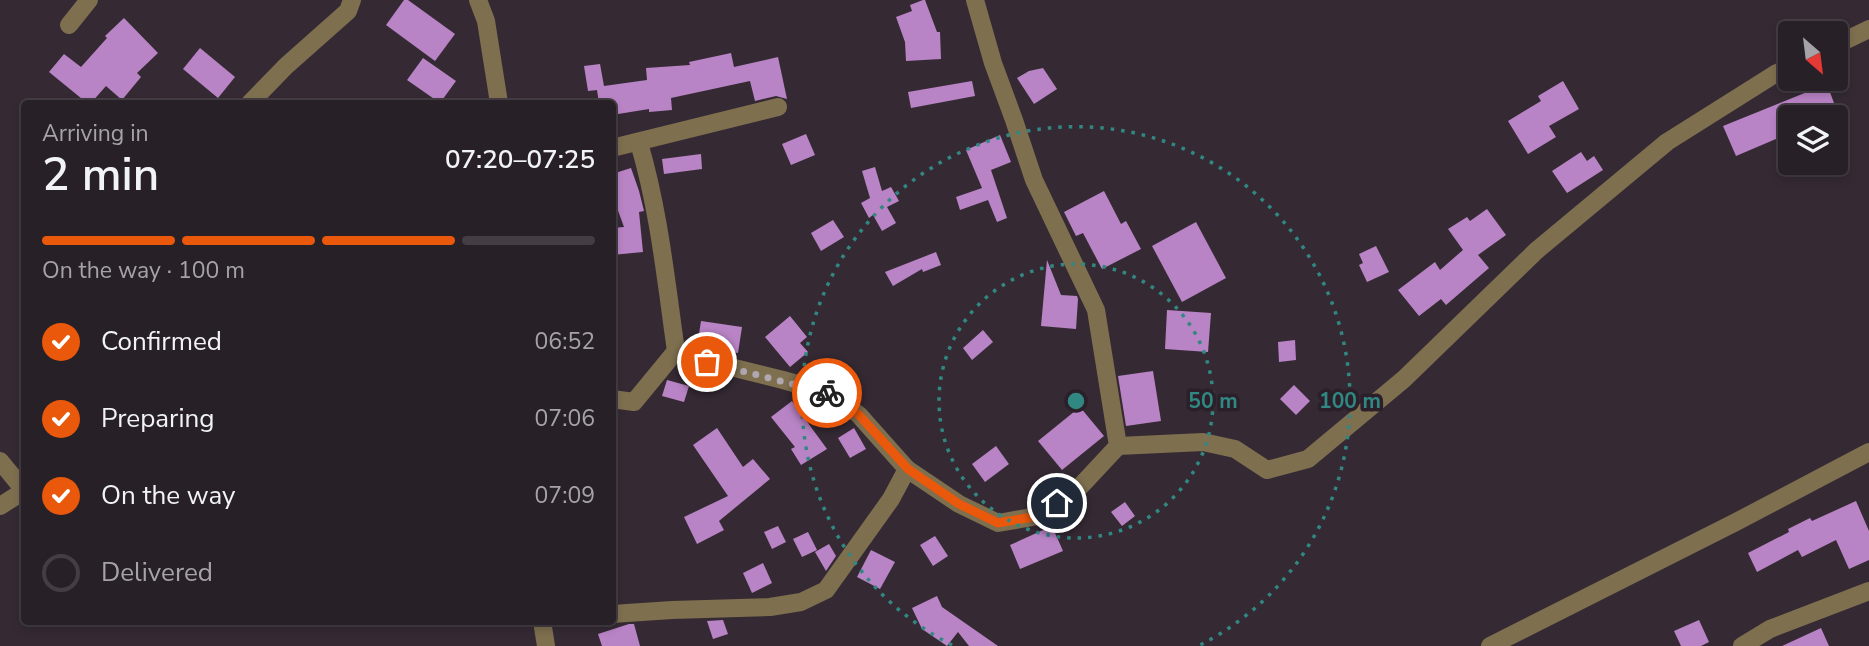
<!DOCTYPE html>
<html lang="en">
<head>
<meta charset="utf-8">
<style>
	:root { --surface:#282027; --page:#30282f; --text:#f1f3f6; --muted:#a5a3a7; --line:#443e44; --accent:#ea580c }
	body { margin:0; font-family:"Nunito Sans",sans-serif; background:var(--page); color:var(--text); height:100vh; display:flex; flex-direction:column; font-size:26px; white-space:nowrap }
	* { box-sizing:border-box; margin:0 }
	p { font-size:23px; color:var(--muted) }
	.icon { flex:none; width:38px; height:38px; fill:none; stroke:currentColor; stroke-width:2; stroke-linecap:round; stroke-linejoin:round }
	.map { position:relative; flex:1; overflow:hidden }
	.panel { position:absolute; left:21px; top:100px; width:595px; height:525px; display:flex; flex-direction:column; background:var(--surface); border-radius:7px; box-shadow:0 4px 10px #0003,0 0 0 2px var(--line) }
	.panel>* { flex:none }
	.needle { width:46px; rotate:152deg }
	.buttons { position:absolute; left:1778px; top:21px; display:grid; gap:14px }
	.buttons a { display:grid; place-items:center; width:70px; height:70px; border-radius:7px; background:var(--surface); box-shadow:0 4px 10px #0003,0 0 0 2px var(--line); font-size:35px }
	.pin { position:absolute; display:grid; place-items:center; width:60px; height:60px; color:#fff; margin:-30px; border:4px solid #fff; border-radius:50%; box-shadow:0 2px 7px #0007 }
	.courier { position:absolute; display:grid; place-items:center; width:70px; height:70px; margin:-35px; border:5px solid #ea580c; border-radius:50%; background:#fff; color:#222; box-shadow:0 2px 9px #0007 }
	.overview em { font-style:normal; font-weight:600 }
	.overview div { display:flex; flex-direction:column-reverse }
	.overview { display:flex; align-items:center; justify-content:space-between; height:119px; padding:0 21px }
	h1 { font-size:46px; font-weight:600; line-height:52px }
	.bar { display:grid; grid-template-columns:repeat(4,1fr); gap:10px 7px; align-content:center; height:84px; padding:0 21px }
	.bar i { height:9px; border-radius:5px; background:var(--line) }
	.bar .on { background:var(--accent) }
	.bar p { grid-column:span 4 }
	ol { padding:0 21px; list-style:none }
	li { display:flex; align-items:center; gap:21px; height:77px }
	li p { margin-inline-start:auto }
	li .icon { padding:7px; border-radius:50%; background:var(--accent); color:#fff; stroke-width:4 }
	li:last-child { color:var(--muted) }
	li i { width:38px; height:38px; border:4px solid var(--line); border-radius:50% }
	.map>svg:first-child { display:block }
	.building { fill:#b984c6 }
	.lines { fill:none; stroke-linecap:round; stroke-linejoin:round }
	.minor { stroke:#7e6f4f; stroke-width:18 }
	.done { stroke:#b0a7b0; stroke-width:7; stroke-dasharray:0 12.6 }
	.route { stroke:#ea580c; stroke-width:9 }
	.ring { fill:none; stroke:#318882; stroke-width:3.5; stroke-dasharray:3.5 7 }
	.centre { fill:#318882; stroke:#2b202a; stroke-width:3.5 }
	.ring-label { font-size:21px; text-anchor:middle; font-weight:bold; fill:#318882; stroke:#2b202a; stroke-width:7; stroke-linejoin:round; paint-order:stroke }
</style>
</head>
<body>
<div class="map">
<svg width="1869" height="646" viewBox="0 0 1869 646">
	<rect width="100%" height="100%" fill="#352a34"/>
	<g class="building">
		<path d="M404,0h4l47,34 -20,27 -49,-36z"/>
		<path d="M923,0h2l12,32h3l1,27 -35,2 -1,-19 -9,-25 16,-6 -2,-6z"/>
		<path d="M124,18l34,35 -21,20 4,4 -19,23 -16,-14 -15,17h-4l-38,-31 15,-18 17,13 26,-29 -2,-2z"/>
		<path d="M200,48l35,29 -17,21 -35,-29z"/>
		<path d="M731,53l3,14 44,-10 9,42 -11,-3 -21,5 -5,-20 -79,17 1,12 -23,2v-3l-37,6v-12h-13l-2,-13 -9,1 -4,-25 16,-2 4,22 43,-6 -1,-12 44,-3 -1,-3z"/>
		<path d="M423,58l33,23 -16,22 -33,-23z"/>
		<path d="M1043,68l14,21 -23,15 -17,-26 12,-7z"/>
		<path d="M972,81l3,15 -64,12 -3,-16z"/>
		<path d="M1563,81l16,28 -30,17 7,11 -28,17 -20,-33 33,-20 -3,-5z"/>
		<path d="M1827,84l11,30 -8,3h-40v16l-54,23 -13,-30z"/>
		<path d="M806,134l9,21 -24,10 -9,-21z"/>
		<path d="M1000,135l11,27 -20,8 16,48 -10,4 -9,-22 -28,10 -4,-13 26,-9 -16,-38z"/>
		<path d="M1581,152l6,9 7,-5 9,14 -36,23 -15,-22z"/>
		<path d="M701,154l1,15 -38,5 -2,-15z"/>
		<path d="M875,167l7,24 9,-4 8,14 -12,6 9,16 -14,8 -9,-16 -4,3 -8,-15 9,-5 -8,-27z"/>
		<path d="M631,168l8,23 5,20 -5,1 4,40 -31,3v-27l12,-1 -12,-33v-20z"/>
		<path d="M1104,191l17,33 5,-3 15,28 -39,20 -19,-36 -7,3 -12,-24z"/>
		<path d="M1487,209l19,26 -28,20 11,13 -43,37 -5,-6 -22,17 -21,-26 37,-28 5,8 23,-20 -15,-21 19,-12 3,4z"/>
		<path d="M833,220l11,17 -23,14 -10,-18z"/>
		<path d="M1196,222l30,56 -44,24 -30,-56z"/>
		<path d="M1376,246l13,26 -22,10 -8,-17 4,-2 -4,-9z"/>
		<path d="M936,252l5,13 -18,7 -1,-3 -29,17 -8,-14z"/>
		<path d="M1047,260l14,35 16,1 1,3 -2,30 -35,-3z"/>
		<path d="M1167,310l44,3 -3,39 -43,-3z"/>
		<path d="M790,316l17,21 -7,6 8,9 -18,15 -25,-30z"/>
		<path d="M701,321l41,6 -4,26 -41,-6z"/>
		<path d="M983,330l10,12 -21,18 -9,-12z"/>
		<path d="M1295,340l1,20 -17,2 -1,-20z"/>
		<path d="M1153,371l8,50 -35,5 -8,-50z"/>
		<path d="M667,380l22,6 -5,16 -22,-6z"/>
		<path d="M1294,385l16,16 -14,14 -16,-16z"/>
		<path d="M792,401l35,48 -26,16 -10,-16 4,-2 -24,-30z"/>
		<path d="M1080,407l24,29 -42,34 -24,-29z"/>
		<path d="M717,428l26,39 10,-8 17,20 -51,42 5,9 -27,14 -13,-27 44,-21 -35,-51z"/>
		<path d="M854,428l12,21 -16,9 -12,-20z"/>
		<path d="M996,446l13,18 -24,18 -13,-18z"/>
		<path d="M1856,501l13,30v29l-20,9 -13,-29 -34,17 -4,-7 -41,22 -9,-19 41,-21 -1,-3 22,-11 2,3z"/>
		<path d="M1125,502l10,14 -13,10 -11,-14z"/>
		<path d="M778,526l8,16 -14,7 -8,-17z"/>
		<path d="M1052,526l11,25 -43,18 -10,-24z"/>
		<path d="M808,532l9,18 -15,7 -9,-18z"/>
		<path d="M935,536l13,20 -15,10 -13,-21z"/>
		<path d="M829,544l7,12 -10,15 -11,-19z"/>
		<path d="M871,550l24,12 -15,27 -23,-12z"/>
		<path d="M763,563l9,20 -20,10 -9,-20z"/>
		<path d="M937,596l5,11 56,39h-29l-11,-14 -11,14 -25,-17 -10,-21z"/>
		<path d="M723,620l5,14 -15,5 -6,-18z"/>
		<path d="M1699,620l10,22 -8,4h-20l-7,-15z"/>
		<path d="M629,624h5l6,22h-38l-4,-12z"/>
		<path d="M1821,628l8,18h-47z"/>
	</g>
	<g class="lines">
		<g class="minor">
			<path d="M478,0l8,21 13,82"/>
			<path d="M69,25l20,-25"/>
			<path d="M1836,45l33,-16"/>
			<path d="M250,103l36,-37 62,-55 4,-11"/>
			<path d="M612,148l166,-41"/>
			<path d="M612,399l22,3 42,-51"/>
			<path d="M1118,446l85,-4 32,7 32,21 41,-11 96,-80 132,-128 131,-109 108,-68 15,-7"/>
			<path d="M0,461l24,29"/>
			<path d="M907,469l52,35 39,19 40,-7 38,-25 42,-45 -22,-136 -62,-130 -20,-60 -21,-57 -18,-63"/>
			<path d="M0,506l24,-15"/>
			<path d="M612,614l60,-4 98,-3 31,-5 25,-12 65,-91 16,-30 -48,-54 -27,-21 -49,-14 -101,-25 -6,-4c-10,-70 -17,-141 -37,-208"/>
			<path d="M542,621l4,25"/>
			<path d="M1490,646l246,-124 133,-70"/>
			<path d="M1742,646l28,-17 99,-38"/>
		</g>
	</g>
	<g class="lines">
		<path class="done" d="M707,362l120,31"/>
		<path class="route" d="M827,393l5,1 27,21 49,54 51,35 39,19 40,-7 19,-13"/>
	</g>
	<g class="ring">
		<circle cx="1076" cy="401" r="137"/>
		<path d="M952 645A274 274 0 1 1 1200 645"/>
	</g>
	<circle cx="1076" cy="401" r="10" class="centre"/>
	<g class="ring-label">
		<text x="1213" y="408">50 m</text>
		<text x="1350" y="408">100 m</text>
	</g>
</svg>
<div class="buttons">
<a><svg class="needle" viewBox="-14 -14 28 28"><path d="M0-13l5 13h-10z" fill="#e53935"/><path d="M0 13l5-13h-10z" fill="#a5a3a7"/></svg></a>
<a><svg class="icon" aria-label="layers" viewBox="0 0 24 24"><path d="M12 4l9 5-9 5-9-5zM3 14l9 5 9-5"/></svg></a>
</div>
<div class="pin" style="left:707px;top:362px;background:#ea580c"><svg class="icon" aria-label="bag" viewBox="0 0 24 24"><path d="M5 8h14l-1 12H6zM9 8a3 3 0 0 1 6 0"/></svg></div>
<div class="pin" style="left:1057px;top:503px;background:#1f2937"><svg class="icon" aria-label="home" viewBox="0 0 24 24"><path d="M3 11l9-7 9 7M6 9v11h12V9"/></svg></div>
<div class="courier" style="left:827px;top:393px"><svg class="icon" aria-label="bike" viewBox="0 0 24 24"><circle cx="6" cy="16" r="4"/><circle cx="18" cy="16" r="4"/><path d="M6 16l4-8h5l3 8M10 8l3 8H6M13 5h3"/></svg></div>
<section class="panel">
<div class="overview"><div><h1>2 min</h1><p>Arriving in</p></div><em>07:20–07:25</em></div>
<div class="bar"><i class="on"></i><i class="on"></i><i class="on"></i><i></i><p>On the way · 100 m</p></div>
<ol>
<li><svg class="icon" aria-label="check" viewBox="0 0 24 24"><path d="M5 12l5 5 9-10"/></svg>Confirmed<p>06:52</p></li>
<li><svg class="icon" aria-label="check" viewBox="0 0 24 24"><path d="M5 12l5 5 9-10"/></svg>Preparing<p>07:06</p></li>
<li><svg class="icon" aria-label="check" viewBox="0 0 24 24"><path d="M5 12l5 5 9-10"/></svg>On the way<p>07:09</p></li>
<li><i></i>Delivered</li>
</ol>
</section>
</div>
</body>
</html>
